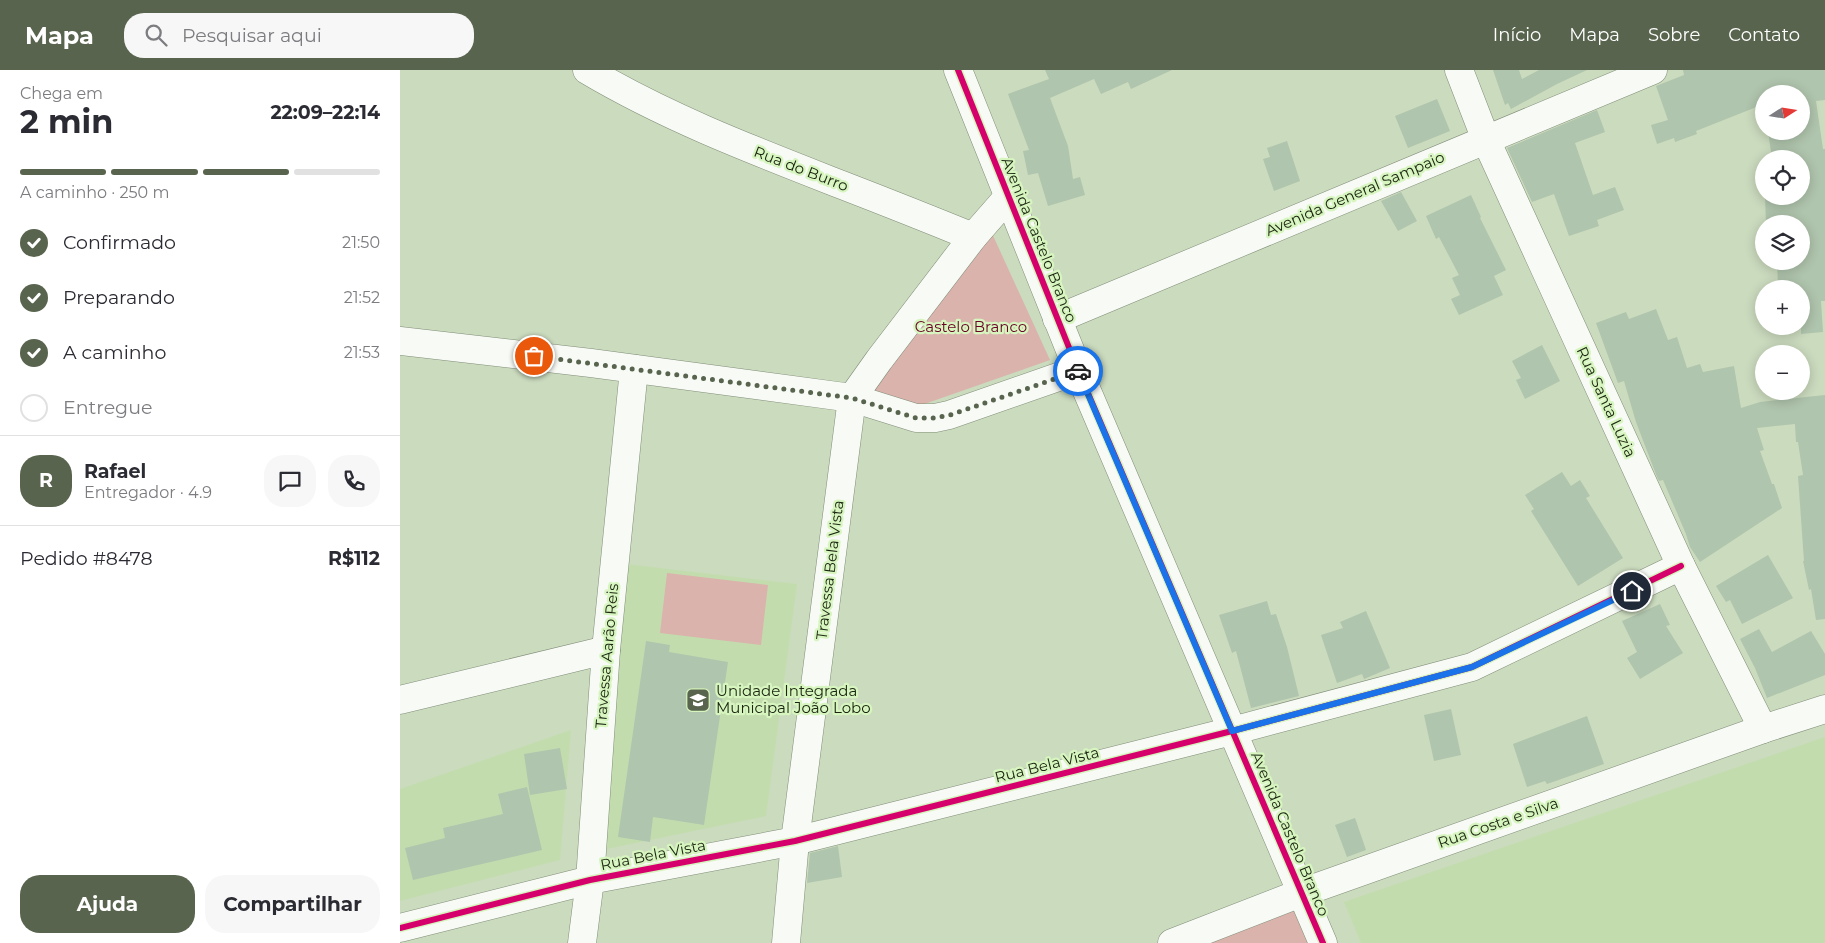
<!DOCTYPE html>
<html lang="pt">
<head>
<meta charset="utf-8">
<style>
	:root { --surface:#fff; --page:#f7f7f7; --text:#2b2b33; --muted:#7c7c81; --line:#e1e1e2; --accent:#58644d }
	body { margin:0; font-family:Montserrat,sans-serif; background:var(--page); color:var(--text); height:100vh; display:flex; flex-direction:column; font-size:19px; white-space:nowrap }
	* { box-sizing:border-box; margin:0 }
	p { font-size:16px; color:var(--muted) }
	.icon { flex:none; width:28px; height:28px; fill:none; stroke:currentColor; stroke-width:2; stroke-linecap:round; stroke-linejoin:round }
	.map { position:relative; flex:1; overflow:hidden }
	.panel { display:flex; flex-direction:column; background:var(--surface); width:400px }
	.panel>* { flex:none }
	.needle { width:32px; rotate:78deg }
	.buttons { position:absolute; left:1355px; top:15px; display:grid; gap:10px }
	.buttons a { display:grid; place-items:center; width:55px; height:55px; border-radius:50%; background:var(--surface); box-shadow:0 2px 12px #0003; font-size:25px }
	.pin { position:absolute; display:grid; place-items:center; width:42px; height:42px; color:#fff; margin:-21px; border:2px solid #fff; border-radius:50%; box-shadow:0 1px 5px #0007 }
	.courier { position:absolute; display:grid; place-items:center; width:50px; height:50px; margin:-25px; border:4px solid #1a73e8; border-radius:50%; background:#fff; color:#222; box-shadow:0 1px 6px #0007 }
	.overview em { font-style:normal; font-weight:700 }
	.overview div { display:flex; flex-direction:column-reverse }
	.overview { display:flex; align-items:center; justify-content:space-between; height:85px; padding:0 20px }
	h1 { font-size:32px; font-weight:700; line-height:38px }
	.bar { display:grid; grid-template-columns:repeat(4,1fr); gap:8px 5px; align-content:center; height:60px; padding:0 20px }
	.bar i { height:6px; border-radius:4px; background:var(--line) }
	.bar .current { background:var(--accent) }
	.bar p { grid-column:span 4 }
	.line { display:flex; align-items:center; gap:12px; padding:0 20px; border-top:1px solid var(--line) }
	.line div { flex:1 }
	.round { display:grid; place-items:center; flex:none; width:52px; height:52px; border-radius:20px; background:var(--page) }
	ol { padding:0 20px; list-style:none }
	li { display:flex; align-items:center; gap:15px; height:55px }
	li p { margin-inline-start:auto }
	li .icon { padding:5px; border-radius:50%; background:var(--accent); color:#fff; stroke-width:4 }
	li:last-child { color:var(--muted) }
	li i { width:28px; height:28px; border:2px solid var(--line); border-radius:50% }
	.action { display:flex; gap:10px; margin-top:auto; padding:10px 20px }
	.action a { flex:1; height:58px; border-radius:20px; background:var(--accent); color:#fff; font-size:20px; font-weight:700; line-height:58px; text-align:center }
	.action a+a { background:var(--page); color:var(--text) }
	header { display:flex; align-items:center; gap:30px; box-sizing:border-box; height:70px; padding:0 25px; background:var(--accent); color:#fff }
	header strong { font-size:24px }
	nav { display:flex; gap:28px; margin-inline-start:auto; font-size:18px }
	.search { width:350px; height:45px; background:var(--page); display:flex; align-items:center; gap:12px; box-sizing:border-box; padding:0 18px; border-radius:20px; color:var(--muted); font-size:19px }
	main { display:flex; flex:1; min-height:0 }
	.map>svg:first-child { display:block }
	.built { fill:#c3dcae }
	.green { fill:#dab3ac }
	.building { fill:#b0c5ad }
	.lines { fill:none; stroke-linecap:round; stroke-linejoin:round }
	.minor-casing { stroke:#818d77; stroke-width:29 }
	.minor { stroke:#f7faf5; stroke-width:28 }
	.cycleway-casing { stroke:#d7f5bf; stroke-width:9 }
	.cycleway { stroke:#d6006c; stroke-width:6 }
	.done { stroke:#58644d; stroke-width:5; stroke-dasharray:0 9 }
	.route { stroke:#1a73e8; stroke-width:6 }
	.labels { text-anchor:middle; stroke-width:4.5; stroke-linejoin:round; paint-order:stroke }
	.street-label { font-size:15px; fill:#1a2410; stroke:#d7f5bf }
	.park-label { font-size:15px; fill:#6b0025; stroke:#d7f5bf }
	.poi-label { font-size:15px; fill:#1a2410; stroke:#d7f5bf; text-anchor:start }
</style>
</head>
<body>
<header>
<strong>Mapa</strong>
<div class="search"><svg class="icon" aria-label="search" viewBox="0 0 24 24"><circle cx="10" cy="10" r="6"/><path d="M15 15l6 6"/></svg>Pesquisar aqui</div>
<nav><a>Início</a><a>Mapa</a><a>Sobre</a><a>Contato</a></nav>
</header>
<main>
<section class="panel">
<div class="overview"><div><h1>2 min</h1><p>Chega em</p></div><em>22:09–22:14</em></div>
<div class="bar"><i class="current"></i><i class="current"></i><i class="current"></i><i></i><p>A caminho · 250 m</p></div>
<ol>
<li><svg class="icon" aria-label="check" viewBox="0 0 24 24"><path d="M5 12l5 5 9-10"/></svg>Confirmado<p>21:50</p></li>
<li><svg class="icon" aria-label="check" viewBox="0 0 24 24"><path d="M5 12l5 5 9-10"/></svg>Preparando<p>21:52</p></li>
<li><svg class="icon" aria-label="check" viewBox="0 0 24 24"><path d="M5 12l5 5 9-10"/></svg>A caminho<p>21:53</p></li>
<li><i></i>Entregue</li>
</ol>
<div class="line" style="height:90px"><b class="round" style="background:var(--accent);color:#fff">R</b><div><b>Rafael</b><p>Entregador · 4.9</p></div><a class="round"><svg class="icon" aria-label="chat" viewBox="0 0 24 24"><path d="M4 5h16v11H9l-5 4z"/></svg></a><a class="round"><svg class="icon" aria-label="phone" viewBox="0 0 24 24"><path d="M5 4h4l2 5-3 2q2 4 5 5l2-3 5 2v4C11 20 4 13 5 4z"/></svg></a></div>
<div class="line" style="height:65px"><div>Pedido #8478</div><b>R$112</b></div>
<div class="action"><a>Ajuda</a><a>Compartilhar</a></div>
</section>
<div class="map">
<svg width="1425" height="873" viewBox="0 0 1425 873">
	<rect width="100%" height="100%" fill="#cbdbbe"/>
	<g class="built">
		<path d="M226,494l171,20 -31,232 -164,34z"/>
		<path d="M171,660l-11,130 -160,41v-112z"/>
		<path d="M1425,667v206h-464l-17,-41z"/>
	</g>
	<g class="green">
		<path d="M590,159l60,131 -137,48 -51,-22z"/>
		<path d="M267,503l101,12 -7,60 -101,-12z"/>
		<path d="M902,835l16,38h-114z"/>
	</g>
	<g class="building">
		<path d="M645,0h127l-41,19 -3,-7 -27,12 -7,-15 -44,19 18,48 5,33 7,-2 5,18 -37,11 -10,-33 -10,2 -5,-24 6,-1 -21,-56 41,-15z"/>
		<path d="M1093,0h26l3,9 17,-9h48l-30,14 -46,25 -3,-6 -3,2z"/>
		<path d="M1283,0h142v30l-9,1 7,48h2v152h-4l2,31 -22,2v-45h-23l-1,-28h24v-37h-35l-1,-28h36v-37h-29l-4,-28h33v-37h-37v10l-68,27 1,3 -22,8 -1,-4 -17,6 -6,-19 17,-5 -12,-34 28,-11z"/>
		<path d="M1037,29l13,32 -42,17 -13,-32z"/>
		<path d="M1197,40l8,22 -30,11 18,52 22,-8 9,23 -27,10 2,6 -30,10 -15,-42 -22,8 -25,-54z"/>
		<path d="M887,71l13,40 -26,10 -11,-32 7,-2 -3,-9z"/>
		<path d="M1001,122l16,29 -19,10 -17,-30z"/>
		<path d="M1071,125l10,22 -1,1 26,52 -12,6 9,19 -44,20 -8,-16 9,-4 -8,-17 7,-3 -20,-38 -3,2 -10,-23z"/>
		<path d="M1256,239l12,31 9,-3 10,31 13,-4 3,8 31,-6 7,42 19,-6 65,-7v224l-9,1 -5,-31 -2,1 -6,-29h1l-6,-85 5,-1 -5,-33h-2l-1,-18 -38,4 7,22 -4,1 12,33h2l8,24 -82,54 -10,-15 -4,-13 -23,-54 -4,1 -2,-4 -21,-55 -12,-41 -6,2 -22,-60 30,-11 3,7z"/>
		<path d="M1142,275l18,36 -35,18 -9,-19 5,-2 -9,-17z"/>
		<path d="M1162,402l9,14 9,-6 10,16 -4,2 37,60 -45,28 -47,-75 3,-2 -9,-14z"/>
		<path d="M1368,485l25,43 -51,26 -12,-24 -4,2 -10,-16z"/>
		<path d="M867,531l4,14 5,-1 11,33 12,49 -48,12 -15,-57 -4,2 -13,-38z"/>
		<path d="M1260,534l10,21 -4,1 17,27 -43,26 -13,-21 10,-6 -15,-31z"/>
		<path d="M966,541l24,57 -26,11 -2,-5 -25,9 -16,-48 22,-7 -3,-6z"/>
		<path d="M1359,559l13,23 39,-21 14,23v21l-58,23 -12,-30 -15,-29z"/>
		<path d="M246,571l24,4 -1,7 59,10 -24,163 -51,-8 -3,25 -32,-5z"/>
		<path d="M1051,639l10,46 -27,6 -10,-46z"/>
		<path d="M1187,646l17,48 -57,20 -2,-3 -18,6 -14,-43z"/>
		<path d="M160,678l7,41 -37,6 -6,-41z"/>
		<path d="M127,717l15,63 -129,30 -8,-32 40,-10 -2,-10 60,-14 -5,-20z"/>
		<path d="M955,748l11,32 -19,7 -12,-32z"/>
		<path d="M438,776l4,31 -35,6 3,-30z"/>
	</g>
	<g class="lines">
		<g class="minor-casing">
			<g id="minor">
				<path d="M187,0c81,48 168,81 255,115 44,17 87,34 131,52l35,-40"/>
				<path d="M558,0l120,300 245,573"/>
				<path d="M1059,0l27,70 195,426 82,163"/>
				<path d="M657,249l596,-249"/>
				<path d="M0,271l191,22 261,35 64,20h19l14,-3 129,-45"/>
				<path d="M0,630l206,-50"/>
				<path d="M0,858l190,-48 205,-39 437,-110 240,-64 209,-101"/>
				<path d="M182,873l8,-63 16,-230 28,-281"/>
				<path d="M386,873l9,-102 57,-443 27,-38 94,-123"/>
				<path d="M772,873l129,-50 462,-164 62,-20"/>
			</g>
		</g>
		<use href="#minor" class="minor"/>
		<g class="cycleway-casing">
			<g id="cycleway">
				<path d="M558,0l120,300 245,573"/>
				<path d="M0,858l190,-48 205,-39 437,-110 240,-64 209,-101"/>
			</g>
		</g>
		<use href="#cycleway" class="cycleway"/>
	</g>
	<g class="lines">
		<path class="done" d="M134,286l318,42 64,20h19l15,-3 128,-44"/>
		<path class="route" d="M678,301l154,360 240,-64 160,-76"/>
	</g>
	<defs>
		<g id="school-square" transform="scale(1.25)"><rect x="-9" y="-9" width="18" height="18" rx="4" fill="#58644d" stroke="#d7f5bf"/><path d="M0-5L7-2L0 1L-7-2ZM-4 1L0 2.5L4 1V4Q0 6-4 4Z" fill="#fff"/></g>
	</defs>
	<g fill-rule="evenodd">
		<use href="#school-square" x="298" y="630"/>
	</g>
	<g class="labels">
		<g class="street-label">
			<text transform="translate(401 99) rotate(21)" y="5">Rua do Burro</text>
			<text transform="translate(955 124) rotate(-23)" y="5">Avenida General Sampaio</text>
			<text transform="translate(639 170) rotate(68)" y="5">Avenida Castelo Branco</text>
			<text transform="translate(1206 332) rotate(65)" y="5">Rua Santa Luzia</text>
			<text transform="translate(430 500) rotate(-83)" y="5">Travessa Bela Vista</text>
			<text transform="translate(207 586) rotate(-85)" y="5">Travessa Aarão Reis</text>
			<text transform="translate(647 695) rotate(-14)" y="5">Rua Bela Vista</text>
			<text transform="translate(1098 753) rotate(-19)" y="5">Rua Costa e Silva</text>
			<text transform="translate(890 764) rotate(67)" y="5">Avenida Castelo Branco</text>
			<text transform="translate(253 785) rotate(-11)" y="5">Rua Bela Vista</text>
		</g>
		<g class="park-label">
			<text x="571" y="262">Castelo Branco</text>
		</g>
		<g class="poi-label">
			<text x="316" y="626">Unidade Integrada<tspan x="316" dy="17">Municipal João Lobo</tspan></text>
		</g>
	</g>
</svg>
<div class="buttons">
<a><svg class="needle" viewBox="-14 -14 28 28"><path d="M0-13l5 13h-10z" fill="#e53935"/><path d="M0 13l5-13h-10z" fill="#7c7c81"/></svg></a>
<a><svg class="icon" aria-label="locate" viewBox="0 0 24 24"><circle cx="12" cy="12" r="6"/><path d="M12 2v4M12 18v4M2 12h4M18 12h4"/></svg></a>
<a><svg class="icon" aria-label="layers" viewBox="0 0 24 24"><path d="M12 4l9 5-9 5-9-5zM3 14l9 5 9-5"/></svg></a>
<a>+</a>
<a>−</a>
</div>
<div class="pin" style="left:134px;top:286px;background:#ea580c"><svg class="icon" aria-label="bag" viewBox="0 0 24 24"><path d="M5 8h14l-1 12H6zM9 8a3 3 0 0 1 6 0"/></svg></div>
<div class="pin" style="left:1232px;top:521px;background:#1f2937"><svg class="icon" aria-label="home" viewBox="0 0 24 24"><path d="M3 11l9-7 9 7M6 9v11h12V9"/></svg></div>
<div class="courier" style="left:678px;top:301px"><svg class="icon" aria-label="car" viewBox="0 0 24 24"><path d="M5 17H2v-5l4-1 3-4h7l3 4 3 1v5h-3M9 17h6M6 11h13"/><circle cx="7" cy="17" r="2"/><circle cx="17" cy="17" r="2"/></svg></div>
</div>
</main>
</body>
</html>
